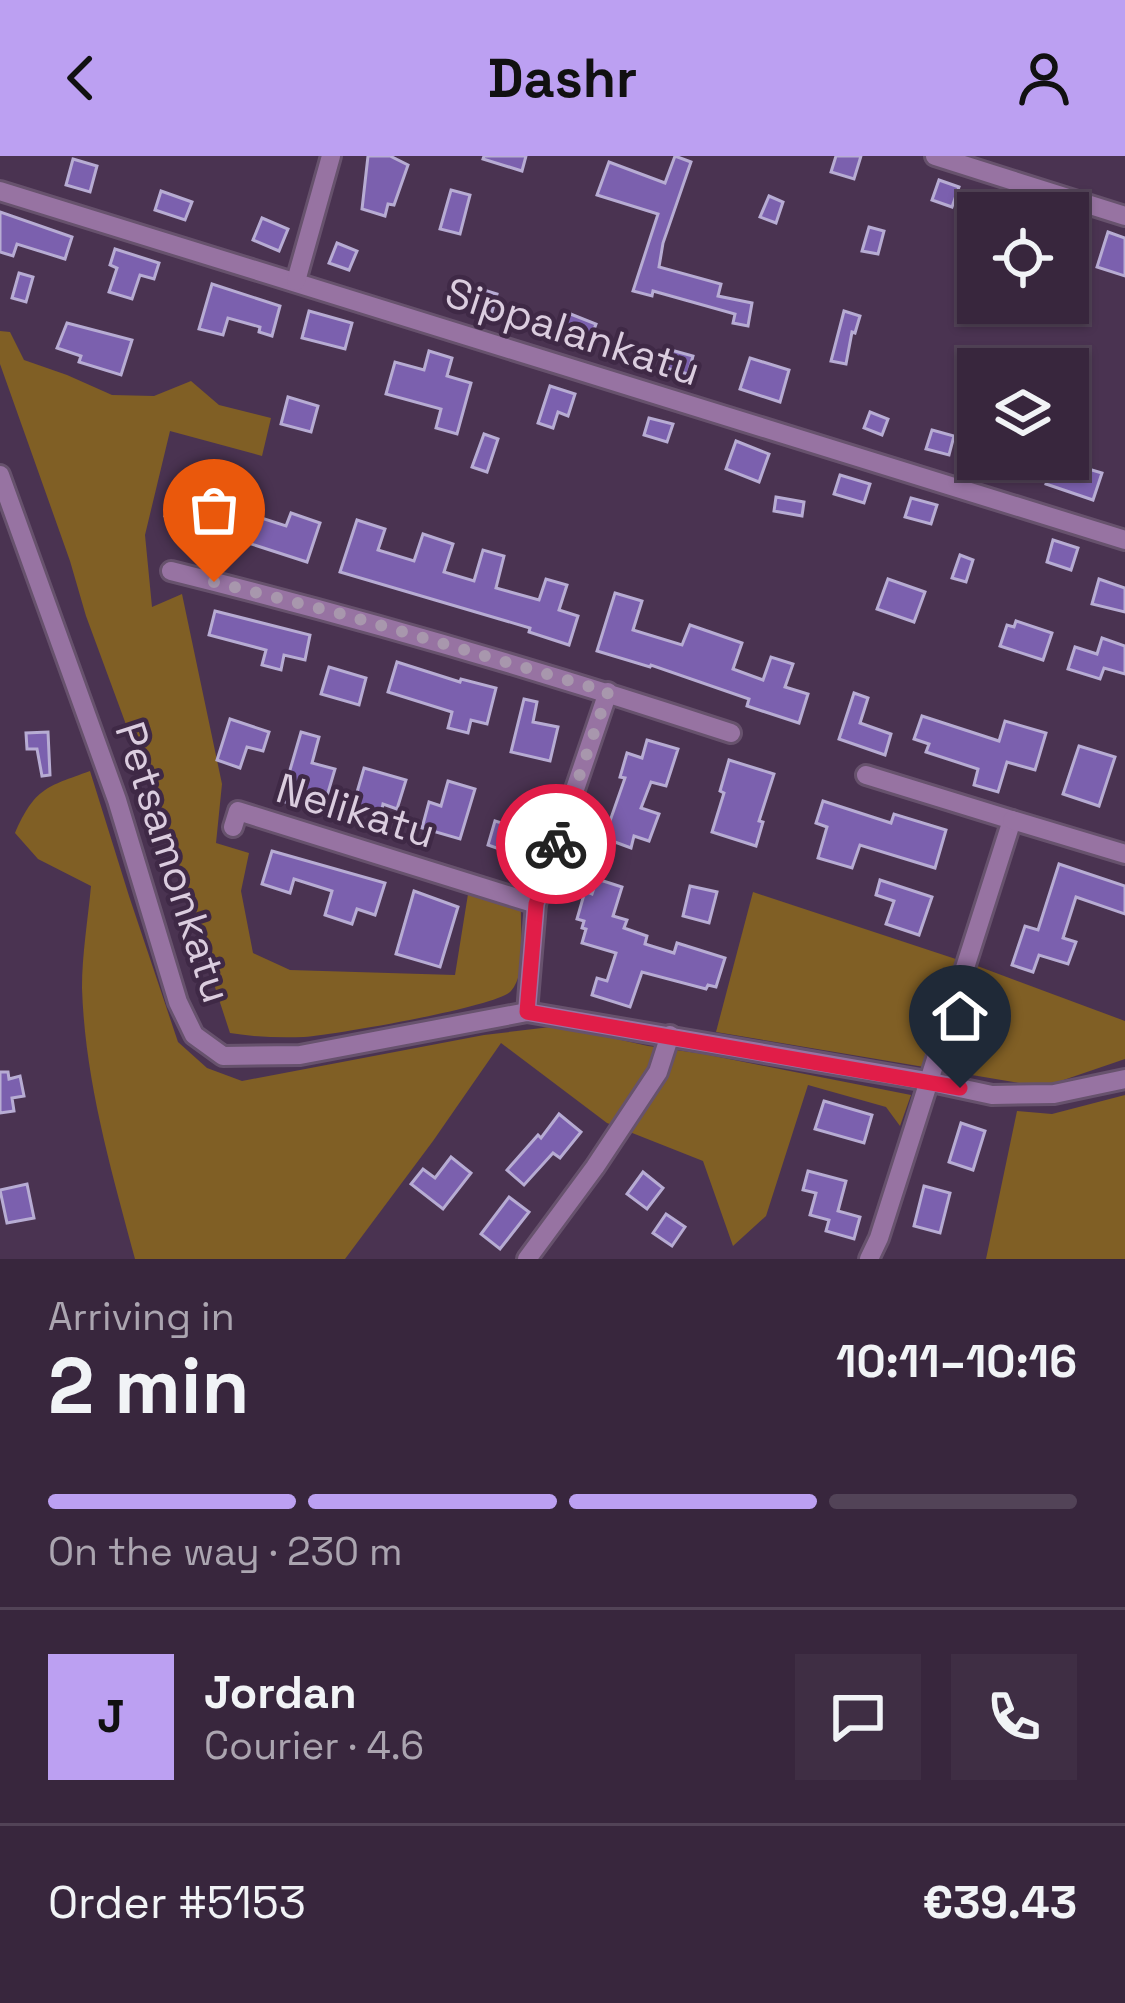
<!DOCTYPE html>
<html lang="en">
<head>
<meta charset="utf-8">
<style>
	:root { --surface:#38263d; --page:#3f2e44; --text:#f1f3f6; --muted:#aba5b0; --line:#524357; --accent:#bca0f2 }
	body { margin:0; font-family:"Space Grotesk",sans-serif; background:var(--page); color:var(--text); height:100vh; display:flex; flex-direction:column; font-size:45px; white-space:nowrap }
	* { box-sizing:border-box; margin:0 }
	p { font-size:39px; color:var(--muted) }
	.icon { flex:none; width:66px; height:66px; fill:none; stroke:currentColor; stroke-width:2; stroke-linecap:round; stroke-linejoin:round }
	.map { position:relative; height:1103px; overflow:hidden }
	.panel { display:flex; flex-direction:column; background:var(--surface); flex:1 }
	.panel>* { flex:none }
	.buttons { position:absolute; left:957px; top:36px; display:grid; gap:24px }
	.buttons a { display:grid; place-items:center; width:132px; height:132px; border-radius:0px; background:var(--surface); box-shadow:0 3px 9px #0004,0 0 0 3px var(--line); font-size:60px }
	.pin { position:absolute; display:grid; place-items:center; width:102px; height:102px; color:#fff; margin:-123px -51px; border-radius:50% 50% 50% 0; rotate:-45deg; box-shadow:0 0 12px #0007 }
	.pin .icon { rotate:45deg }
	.courier { position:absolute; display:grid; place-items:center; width:120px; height:120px; margin:-60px; border:9px solid #e11d48; border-radius:50%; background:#fff; color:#222; box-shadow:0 3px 15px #0007 }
	.headline em { font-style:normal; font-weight:700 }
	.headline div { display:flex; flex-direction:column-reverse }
	.headline { display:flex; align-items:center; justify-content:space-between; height:204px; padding:0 48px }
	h1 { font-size:78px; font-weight:700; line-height:90px }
	.bar { display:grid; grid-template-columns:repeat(4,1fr); gap:18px 12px; align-content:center; height:144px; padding:0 48px }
	.bar i { height:15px; border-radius:9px; background:var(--line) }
	.bar .current { background:var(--accent) }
	.bar p { grid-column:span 4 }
	.line { display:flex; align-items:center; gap:30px; padding:0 48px; border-top:3px solid var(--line) }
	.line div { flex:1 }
	.round { display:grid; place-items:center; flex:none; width:126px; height:126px; border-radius:0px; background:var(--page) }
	header { display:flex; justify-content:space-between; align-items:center; height:156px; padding:0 48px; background:var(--accent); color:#111; font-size:54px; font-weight:700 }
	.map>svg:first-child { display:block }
	.green { fill:#805f25 }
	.building { fill:#7b60ae; stroke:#b7acd3; stroke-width:3 }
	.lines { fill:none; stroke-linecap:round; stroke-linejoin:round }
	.minor-casing { stroke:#67526d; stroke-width:24 }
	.minor { stroke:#9773a2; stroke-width:18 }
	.done { stroke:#a897ad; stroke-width:12; stroke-dasharray:0 21.6 }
	.route { stroke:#e11d48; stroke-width:15 }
	.labels { text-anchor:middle; stroke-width:9; stroke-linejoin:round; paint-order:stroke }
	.street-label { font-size:42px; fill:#dbcddf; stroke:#3f2946 }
</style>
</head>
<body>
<header><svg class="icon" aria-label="back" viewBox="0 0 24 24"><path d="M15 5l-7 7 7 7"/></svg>Dashr<svg class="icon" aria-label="person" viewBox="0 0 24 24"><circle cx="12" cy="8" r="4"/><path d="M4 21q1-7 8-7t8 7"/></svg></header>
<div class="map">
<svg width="1125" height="1103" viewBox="0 0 1125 1103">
	<rect width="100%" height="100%" fill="#4a3351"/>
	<g class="green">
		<path d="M0,175l10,1 14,28 43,15 45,20 42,1 37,-15 28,24 52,13 -9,38 -92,-25 -25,104 7,72 30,-13 40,190 -6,59 33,10 -8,38 12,62 37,17 165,5 13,-81 53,16c-1,23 6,63 -10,81 -14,16 -178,44 -207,46 -25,1 -49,0 -74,-4l-78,-238 -66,-179 -16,-55 -70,-197z"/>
		<path d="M90,615l39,125 49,146 29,26 35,13 242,-46 75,-9 89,20 56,8 207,41 -11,31 -14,-19 -78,-22 -42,131 -33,30 -30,-85 -96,-38 -106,-80 -68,98 -88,118h-210c-24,-90 -50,-178 -53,-271 0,-34 6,-69 9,-102l-53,-27 -23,-26c20,-45 31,-46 75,-62z"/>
		<path d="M753,736l227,75 145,54v38l-82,28 -327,-55z"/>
		<path d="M1125,939v164h-139l31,-148 35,3z"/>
	</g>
	<g class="building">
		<path d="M368,0h22l18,9 -14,40 -6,-1 -3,12 -23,-7z"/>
		<path d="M484,0h42l-4,15 -39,-12z"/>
		<path d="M675,0l16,6 -28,81 -4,24 62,17 -3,12 34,7 -4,23 -15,-3 2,-9 -82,-23 -1,5 -19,-5 25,-77 -61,-19 12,-33 56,21z"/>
		<path d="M836,0h25l-7,23 -23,-7z"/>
		<path d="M73,3l24,7 -7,26 -24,-7z"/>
		<path d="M939,24l20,7 -7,20 -20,-7z"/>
		<path d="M451,34l19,5 -10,39 -20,-5z"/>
		<path d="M161,35l31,11 -7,18 -30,-10z"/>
		<path d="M769,40l14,6 -7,21 -16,-6z"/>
		<path d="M0,56l72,25 -7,22 -48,-15 -4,12 -13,-4z"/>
		<path d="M262,62l26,11 -9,22 -26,-11z"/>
		<path d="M869,71l15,4 -6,23 -16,-3z"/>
		<path d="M1108,76l17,6v38l-28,-9z"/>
		<path d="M337,87l20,8 -8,19 -20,-7z"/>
		<path d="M115,93l44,14 -5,16 -14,-4 -8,24 -23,-7 8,-24 -7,-3z"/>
		<path d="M19,117l14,4 -7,25 -14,-4z"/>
		<path d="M212,128l68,22 -8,30 -13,-4 1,-5 -32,-9 -5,17 -24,-6z"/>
		<path d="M474,131l23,7 -5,18 -23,-7z"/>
		<path d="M309,155l43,12 -7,26 -43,-11z"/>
		<path d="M844,155l16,5 -5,17 -3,-1 -6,32 -15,-3z"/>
		<path d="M568,157l28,11 -8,21 -29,-10z"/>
		<path d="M67,167l65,17 -11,35 -42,-13 2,-6 -24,-8z"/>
		<path d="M671,194l22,6 -5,18 -22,-6z"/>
		<path d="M429,195l23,7 -5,18 24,7 -14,51 -21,-6 5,-19 -55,-15 9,-32 29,8z"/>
		<path d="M750,202l39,12 -9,32 -40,-13z"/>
		<path d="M550,230l25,8 -7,22 -10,-4 -5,16 -15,-5z"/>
		<path d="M288,241l30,9 -7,26 -30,-8z"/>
		<path d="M870,256l18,7 -6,16 -18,-7z"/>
		<path d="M649,262l24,6 -6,18 -23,-7z"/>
		<path d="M932,274l22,6 -5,19 -23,-6z"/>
		<path d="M484,278l14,5 -11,33 -15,-5z"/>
		<path d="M736,285l33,13 -10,28 -33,-13z"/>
		<path d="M1055,303l47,14 -9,27 -47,-16z"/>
		<path d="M840,319l30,9 -6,19 -30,-9z"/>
		<path d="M177,326l49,17 2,-8 19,6 -4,15 43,14 5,-13 29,10 -13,39 -142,-46z"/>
		<path d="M776,341l28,5 -2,14 -28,-5z"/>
		<path d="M911,342l26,7 -6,19 -26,-7z"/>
		<path d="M357,364l28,9 -7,21 36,11 9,-27 30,10 -9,28 30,9 9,-31 21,6 -8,32 43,12 7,-21 21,6 -8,25 19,6 -9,29 -40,-13 1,-4 -190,-56z"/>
		<path d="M1053,384l25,8 -7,22 -24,-8z"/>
		<path d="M960,399l13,5 -7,22 -14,-4z"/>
		<path d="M888,423l37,13 -11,30 -37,-13z"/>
		<path d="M1099,423l26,9v24l-33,-8z"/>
		<path d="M615,437l27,8 -9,29 49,15 8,-20 52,18 -9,26 30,11 8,-23 22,7 -8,23 23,7 -9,29 -52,-17 2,-7 -98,-34 -1,2 -53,-16z"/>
		<path d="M215,455l95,24 -5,25 -21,-5 -3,15 -19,-5 4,-15 -57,-15z"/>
		<path d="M1016,465l36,12 -9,27 -43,-14 7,-21 7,2z"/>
		<path d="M1102,482l23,8v28l-21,-6 -4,11 -32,-10 7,-22 22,7z"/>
		<path d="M397,506l63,20 1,-3 35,9 -9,36 -16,-4 -3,13 -20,-5 4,-16 -64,-20z"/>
		<path d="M329,511l37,11 -7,27 -38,-11z"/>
		<path d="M854,537l14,5 -8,25 31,11 -6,21 -46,-16z"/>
		<path d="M524,543l13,3 -4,20 25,5 -8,34 -39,-9z"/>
		<path d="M922,560l77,25 6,-20 41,12 -11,37 -28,-8 -9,30 -24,-7 4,-16 -52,-17 3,-8 -15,-5z"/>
		<path d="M230,563l39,13 -6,19 -16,-4 -7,21 -23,-8z"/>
		<path d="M48,576l2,43 -8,1 -5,-27h-10l-1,-16z"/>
		<path d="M301,576l18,5 -7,26 23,6 -8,27 -23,-6 -4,16 -19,-5z"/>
		<path d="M647,584l31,9 -12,37 -15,-4 -10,26 18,6 -10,27 -15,-5 -3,12 -27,-10 21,-60 -5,-1 7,-24 15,5z"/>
		<path d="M1079,590l36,11 -16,49 -36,-12z"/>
		<path d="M729,604l45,14 -15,47 4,1 -7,24 -44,-14 12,-39 -4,-2z"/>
		<path d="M364,612l42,12 -9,29 -14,-5 -2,10 -28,-8z"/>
		<path d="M448,625l27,8 -15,50 -38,-11 7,-26 12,4z"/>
		<path d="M823,645l68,22 3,-9 52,16 -11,38 -75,-23 -8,23 -34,-10 9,-31 -11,-4z"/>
		<path d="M495,665l33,10 -8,25 -32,-11z"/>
		<path d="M272,695l113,32 -10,32 -18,-6 -5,15 -27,-9 7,-24 -38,-12 -4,14 -28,-9z"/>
		<path d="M1059,708l66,22v28l-49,-17 -13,41 13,4 -8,22 -29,-9 -6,17 -21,-7 13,-39 13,4z"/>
		<path d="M597,723l25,8 -9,29 14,4 -3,8 23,8 -2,8 29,9 3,-10 48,15 -9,29 -8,-2 -2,4 -64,-17 -12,35 -38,-12 5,-17 10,3 9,-28 -34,-10 4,-14 -4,-1 2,-7 -7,-2 8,-28 7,3z"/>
		<path d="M880,724l52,17 -13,38 -33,-11 8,-23 -18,-6z"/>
		<path d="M690,730l27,6 -8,31 -26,-7z"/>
		<path d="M414,735l44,16 -18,60 -44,-13z"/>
		<path d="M0,916h8l1,7 11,-3 4,20 -12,2 2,13 -14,2z"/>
		<path d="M824,945l48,14 -8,28 -49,-14z"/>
		<path d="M559,958l22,18 -21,26 -7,-5 -29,32 -17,-15 31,-35 3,3z"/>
		<path d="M961,967l24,8 -12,39 -24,-8z"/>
		<path d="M451,1001l20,16 -28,36 -32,-25 12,-15 12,9z"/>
		<path d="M808,1015l38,10 -8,30 22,6 -6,22 -28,-8 3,-11 -19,-5 6,-22 -13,-3z"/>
		<path d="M643,1016l20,16 -16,21 -20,-15z"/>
		<path d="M27,1028l7,34 -27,5 -7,-33z"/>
		<path d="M924,1030l26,7 -10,40 -26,-7z"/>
		<path d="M509,1041l20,15 -29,37 -19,-15z"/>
		<path d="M666,1058l19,13 -13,19 -19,-13z"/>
	</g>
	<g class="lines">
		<g class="minor-casing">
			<g id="minor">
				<path d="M935,0l190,60"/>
				<path d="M0,35c376,114 749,235 1125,349"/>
				<path d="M296,125l35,-125"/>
				<path d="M0,319l117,325 61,202 16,33 29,21 77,-1 227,-43 400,69 65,14 62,-1 71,-15"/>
				<path d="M171,415c189,47 375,101 560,162"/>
				<path d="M866,619l146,45 -133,418 -10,21"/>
				<path d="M1012,664l113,34"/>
				<path d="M233,671l5,-16 298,93"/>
				<path d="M527,856l9,-108 72,-212"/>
				<path d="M527,1103l68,-92 63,-95 12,-37"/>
			</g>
		</g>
		<use href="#minor" class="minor"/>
	</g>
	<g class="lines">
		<path class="done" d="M214,426l128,32 266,78 -52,152"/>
		<path class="route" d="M556,688l-20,60 -9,108 433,76"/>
	</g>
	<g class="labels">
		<g class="street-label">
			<text transform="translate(573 175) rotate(18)" y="15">Sippalankatu</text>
			<text transform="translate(356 654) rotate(17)" y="15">Nelikatu</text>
			<text transform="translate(174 706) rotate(72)" y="15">Petsamonkatu</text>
		</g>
	</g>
</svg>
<div class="buttons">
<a><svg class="icon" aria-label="locate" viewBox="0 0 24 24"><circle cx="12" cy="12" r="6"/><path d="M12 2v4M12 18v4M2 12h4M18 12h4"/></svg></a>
<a><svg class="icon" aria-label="layers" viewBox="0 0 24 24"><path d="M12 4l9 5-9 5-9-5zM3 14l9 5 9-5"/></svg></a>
</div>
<div class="pin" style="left:214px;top:426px;background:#ea580c"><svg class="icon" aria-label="bag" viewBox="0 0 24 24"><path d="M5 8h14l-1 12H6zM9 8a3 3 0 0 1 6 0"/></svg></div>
<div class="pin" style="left:960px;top:932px;background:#1f2937"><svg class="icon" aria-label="home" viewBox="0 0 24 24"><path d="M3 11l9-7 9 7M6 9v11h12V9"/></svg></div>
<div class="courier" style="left:556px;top:688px"><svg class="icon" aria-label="bike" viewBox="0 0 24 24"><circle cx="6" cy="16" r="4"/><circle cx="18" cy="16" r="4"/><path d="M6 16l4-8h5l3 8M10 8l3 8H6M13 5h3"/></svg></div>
</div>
<section class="panel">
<div class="headline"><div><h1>2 min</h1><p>Arriving in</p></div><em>10:11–10:16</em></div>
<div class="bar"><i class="current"></i><i class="current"></i><i class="current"></i><i></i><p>On the way · 230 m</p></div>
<div class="line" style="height:216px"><b class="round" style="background:var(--accent);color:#111">J</b><div><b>Jordan</b><p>Courier · 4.6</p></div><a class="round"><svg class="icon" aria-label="chat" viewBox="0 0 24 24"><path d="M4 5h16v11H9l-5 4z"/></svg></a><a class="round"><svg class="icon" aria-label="phone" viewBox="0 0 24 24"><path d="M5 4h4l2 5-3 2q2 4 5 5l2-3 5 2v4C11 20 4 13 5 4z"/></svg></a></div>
<div class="line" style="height:156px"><div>Order #5153</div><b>€39.43</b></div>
</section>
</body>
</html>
